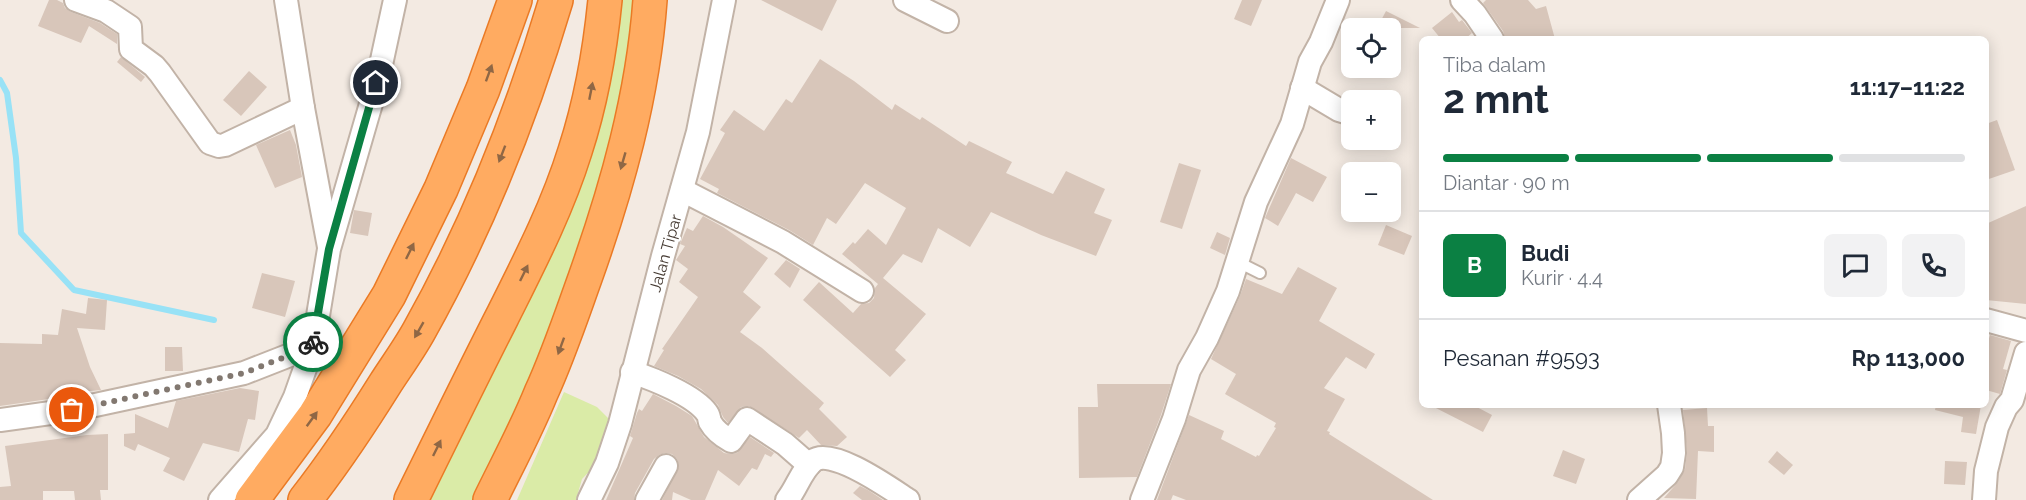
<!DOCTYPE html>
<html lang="id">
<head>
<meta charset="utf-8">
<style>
	:root { --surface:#fff; --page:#f2f2f3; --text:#1f2937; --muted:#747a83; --line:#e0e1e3; --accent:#0b8043 }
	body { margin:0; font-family:Raleway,sans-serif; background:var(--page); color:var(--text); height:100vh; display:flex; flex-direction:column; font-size:22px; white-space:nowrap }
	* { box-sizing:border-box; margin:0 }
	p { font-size:20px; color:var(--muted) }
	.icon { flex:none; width:33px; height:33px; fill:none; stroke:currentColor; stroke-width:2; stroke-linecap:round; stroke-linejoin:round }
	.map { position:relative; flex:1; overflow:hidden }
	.sheet { position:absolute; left:1419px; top:36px; width:570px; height:372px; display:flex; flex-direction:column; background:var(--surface); border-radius:9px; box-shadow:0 3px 15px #0003 }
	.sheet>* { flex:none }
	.fabs { position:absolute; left:1341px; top:18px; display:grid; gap:12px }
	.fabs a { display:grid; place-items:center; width:60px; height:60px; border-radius:9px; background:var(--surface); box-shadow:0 3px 15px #0003; font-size:30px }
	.pin { position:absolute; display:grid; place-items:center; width:51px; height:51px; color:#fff; margin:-26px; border:3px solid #fff; border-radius:50%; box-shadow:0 2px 6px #0007 }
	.courier { position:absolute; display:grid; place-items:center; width:60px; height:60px; margin:-30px; border:4px solid #0b8043; border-radius:50%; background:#fff; color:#222; box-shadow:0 2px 8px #0007 }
	.summary em { font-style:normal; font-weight:700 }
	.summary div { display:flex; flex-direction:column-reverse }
	.summary { display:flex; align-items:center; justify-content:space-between; height:102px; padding:0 24px }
	h1 { font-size:39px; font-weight:700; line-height:45px }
	.bar { display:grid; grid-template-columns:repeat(4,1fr); gap:9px 6px; align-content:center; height:72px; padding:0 24px }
	.bar i { height:8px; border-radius:4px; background:var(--line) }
	.bar .active { background:var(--accent) }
	.bar p { grid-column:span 4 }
	.line { display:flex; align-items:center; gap:15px; padding:0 24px; border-top:2px solid var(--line) }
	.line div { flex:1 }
	.round { display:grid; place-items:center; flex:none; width:63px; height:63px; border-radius:9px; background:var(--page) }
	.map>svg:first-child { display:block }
	.green { fill:#daeba7 }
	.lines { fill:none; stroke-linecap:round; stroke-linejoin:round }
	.stream { stroke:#98e2f6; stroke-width:6 }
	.building { fill:#d8c6ba }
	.lane-casing { stroke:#c2b3a7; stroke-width:14 }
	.street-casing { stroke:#c2b3a7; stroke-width:26 }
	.highway-casing { stroke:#ea7a25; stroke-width:36 }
	.lane { stroke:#fff; stroke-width:10 }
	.street { stroke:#fff; stroke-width:22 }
	.highway { stroke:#ffab61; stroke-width:33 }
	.oneway { fill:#8f6745 }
	.done { stroke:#827870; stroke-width:6; stroke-dasharray:0 10.8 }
	.route { stroke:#0b8043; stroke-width:8 }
	.labels { text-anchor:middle; stroke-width:4.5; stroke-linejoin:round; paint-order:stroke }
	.street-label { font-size:16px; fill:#453a32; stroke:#fff }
</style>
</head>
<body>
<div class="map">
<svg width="2026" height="500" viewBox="0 0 2026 500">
	<rect width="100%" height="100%" fill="#f3eae2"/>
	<g class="green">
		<path d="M618,0h18l-14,106 -52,180 -93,214h-54l36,-76z"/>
		<path d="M564,392l33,15 16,16 -8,32 -23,24 -6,21h-59z"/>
	</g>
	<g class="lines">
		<path class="stream" d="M0,80l7,13 9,65 5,75 53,57 140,30"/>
	</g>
	<g class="building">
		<path d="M49,0h8l6,3 2,5 6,4 29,11 17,11v10l-28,-18 -8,17 -43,-17z"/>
		<path d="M761,0h76l-15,31z"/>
		<path d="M1242,0h20l-11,26 -17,-7z"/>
		<path d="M1486,0h42l8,9 10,-3 9,33h-50l-2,-8 -20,-28z"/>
		<path d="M1386,11l34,17h-43z"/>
		<path d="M1452,12l7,10 3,-2 10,13 -7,6h-24l-9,-11z"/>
		<path d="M121,57l24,20 -4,5 -24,-20z"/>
		<path d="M820,59l34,22 38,29 3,-6 25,16 2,-3 44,29 3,-5 43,21 -6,11 47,21 13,-23 39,18 -11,24 18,7 -16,36 -55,-21 -50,-23 -21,35 -32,-19 -16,35 -19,-9 -20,24 43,36 -31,36 11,10 -16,17 -87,-77 16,-18 34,31 8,-9 8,-1 5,-5 1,-10 3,-4 -36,-30 11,-12 2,2 13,-15 18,16 20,-37 -41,-25 -29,41 -9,-6 -14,27 -24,-15 -72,-37 2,-4 -19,-10 25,-46 -5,-3 14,-20 30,21 22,-32 6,4z"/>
		<path d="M249,71l18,16 -26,29 -18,-16z"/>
		<path d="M1997,120l18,50 -29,10v-56z"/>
		<path d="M290,130l6,15 6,32 -27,11 -19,-43z"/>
		<path d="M1291,158l36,19 -14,25 -17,-9 -18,33 -13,-8z"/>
		<path d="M1179,163l22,7 -19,59 -22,-7z"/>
		<path d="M2026,206v98l-40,-4v-76z"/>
		<path d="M354,210l18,3 -4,23 -18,-3z"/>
		<path d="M703,216l20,11 45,31 -25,34 18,15 -21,25 22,16 62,55 -5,6 28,28 -10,9 -16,-1 -14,-15 -8,8 -50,-32 -8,1 -13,16 -5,-6 -5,-12 -17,-16 -23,-13 -24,-10 10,-16 -2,-1 36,-52 -19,-15 9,-13 -12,-9 9,-14 -5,-2 7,-16 6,3z"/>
		<path d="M1386,225l26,11 -8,19 -26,-10z"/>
		<path d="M1217,232l13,6 -5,17 -15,-7z"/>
		<path d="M786,260l14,9 -10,19 -16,-14z"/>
		<path d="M1298,267l39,21 -18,33 56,33 -9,15 -20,-12 -22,31 21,11 -18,32 3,1 -1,2 104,66h-247l-13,-5 -2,5h-14l32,-85 35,16 -3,8 35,18 1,-2 2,1 17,-28 -2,-1 2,-4 -51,-29 11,-20 -25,-15 29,-63 6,-17 36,15z"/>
		<path d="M262,273l33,8 -10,36 -33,-9z"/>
		<path d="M88,298l19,2 -2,30 -28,-2 13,39 11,23 -21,2 4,2 -84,12v-63l42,1v-10l16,1 4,-26 24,5z"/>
		<path d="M1990,335l21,6 -8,28 4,1 -7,24 -14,-4v-42z"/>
		<path d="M165,347h17l1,24h-18z"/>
		<path d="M1097,384h74l-10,31 -24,62 -58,1 -1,-71h20z"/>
		<path d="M240,388l19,3 -4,29 -7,-1 -9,33 -36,-9 -19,38 -21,-10 7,-13 -32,-14 -3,7 -11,-5v-12l11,-1v-19l33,14 8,-27z"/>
		<path d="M653,394l23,12 16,10 12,21 20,16 7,1 6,-1 13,-16 24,16 -3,4 -6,-3 -8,16 -5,-2 -13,18 -21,-16 -13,30h-14l-18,-8 -1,8h-10l17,-34 -2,-7 -5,-5 -7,-1 -6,2 -5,4 -19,34 -1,7h-28l27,-62 -3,-2 7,-23 2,-4 3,2z"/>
		<path d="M1430,405h43l19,10 -9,17z"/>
		<path d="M1936,405h45l-5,29 -15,-2 2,-15 -28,-7z"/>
		<path d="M1707,408l1,18h6v26l-16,-1 -2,48 -32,-1 14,-16 7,-13 2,-17 -4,-42z"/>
		<path d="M108,434v56h-8l1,10h-26l-1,-9h-31v9h-43v-13l11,-1 -6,-40 82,-11z"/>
		<path d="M1563,450l22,9 -9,25 -23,-8z"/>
		<path d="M1777,451l16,14 -9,10 -16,-13z"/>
		<path d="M1945,461l22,1 -2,23 -21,-1z"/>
		<path d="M860,486l8,4 15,10h-21l-9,-7z"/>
	</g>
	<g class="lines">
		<g class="lane-casing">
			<path id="lane" d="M1238,262l22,11"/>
		</g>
		<g class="street-casing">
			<g id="street">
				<path d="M76,0l30,11 24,16 1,22 23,17 6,7 50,70 9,3 6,-1 78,-37"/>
				<path d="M286,0l17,108 26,139"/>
				<path d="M905,0l42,21"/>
				<path d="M1462,0l13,14 17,25"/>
				<path d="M1302,88l37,22 13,4"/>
				<path d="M682,190l101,52 79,49"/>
				<path d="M1986,320l40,11"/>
				<path d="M632,372c21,7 62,23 75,41 2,2 2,6 3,9 5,9 12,14 21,19l16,-22 38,25 24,21"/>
				<path d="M0,420l72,-10 172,-37 69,-27"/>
				<path d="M220,500l57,-65 18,-38 18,-51 16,-97 48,-166 18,-83"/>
				<path d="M589,500l18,-37 13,-39 43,-168 35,-124 26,-132"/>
				<path d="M647,500l19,-34"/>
				<path d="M787,500c10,-12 14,-29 26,-39 18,-15 78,28 95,39"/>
				<path d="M1142,500l32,-81 15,-49 18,-32 21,-47 28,-89 36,-78 18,-62 11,-20 17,-42"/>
				<path d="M1639,500l28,-25 5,-8 2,-14 -1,-20 -4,-28"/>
				<path d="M1984,500l2,-29 11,-44 9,-20 6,-7 14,-47"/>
			</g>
		</g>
		<g class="highway-casing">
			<g id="highway">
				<path d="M252,500l63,-85 74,-120 52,-106 42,-100 32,-89"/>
				<path d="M305,500c29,-37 55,-76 80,-116 11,-17 24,-35 34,-53 59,-105 103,-217 137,-331"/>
				<path d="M411,500c30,-61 60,-122 91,-183 27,-54 55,-108 73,-166 16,-49 25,-100 30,-151"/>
				<path d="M490,500c17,-35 36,-70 51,-107 17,-37 30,-76 44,-115 32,-90 58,-182 65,-278"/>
			</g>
		</g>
		<use href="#lane" class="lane"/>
		<use href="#street" class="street"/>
		<use href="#highway" class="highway"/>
	</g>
	<defs><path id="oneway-solid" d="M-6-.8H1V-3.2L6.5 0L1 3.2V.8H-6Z" transform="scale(1.5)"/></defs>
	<g class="oneway">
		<use href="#oneway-solid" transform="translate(489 73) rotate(-70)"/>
		<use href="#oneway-solid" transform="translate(591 91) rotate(-79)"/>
		<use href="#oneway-solid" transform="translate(502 154) rotate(111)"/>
		<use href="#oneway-solid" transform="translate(623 161) rotate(106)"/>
		<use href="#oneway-solid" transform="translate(410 251) rotate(-64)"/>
		<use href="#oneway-solid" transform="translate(524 273) rotate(-64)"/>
		<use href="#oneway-solid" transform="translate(419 330) rotate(120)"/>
		<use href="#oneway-solid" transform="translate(561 346) rotate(110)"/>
		<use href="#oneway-solid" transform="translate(312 419) rotate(-54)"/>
		<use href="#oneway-solid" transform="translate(437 448) rotate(-64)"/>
	</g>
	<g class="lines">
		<path class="done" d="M72,410l172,-37 69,-27v-4"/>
		<path class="route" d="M313,342l16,-93 47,-166"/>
	</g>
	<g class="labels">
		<g class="street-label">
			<text transform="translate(665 253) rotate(-74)" y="6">Jalan Tipar</text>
		</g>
	</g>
</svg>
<div class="fabs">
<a><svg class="icon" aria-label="locate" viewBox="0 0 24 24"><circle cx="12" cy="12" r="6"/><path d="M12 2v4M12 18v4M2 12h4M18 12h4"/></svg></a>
<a>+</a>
<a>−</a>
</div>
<div class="pin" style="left:72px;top:410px;background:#ea580c"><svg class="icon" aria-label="bag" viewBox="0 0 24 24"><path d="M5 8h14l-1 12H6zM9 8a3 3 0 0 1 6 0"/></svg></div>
<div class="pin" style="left:376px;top:83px;background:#1f2937"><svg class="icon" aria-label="home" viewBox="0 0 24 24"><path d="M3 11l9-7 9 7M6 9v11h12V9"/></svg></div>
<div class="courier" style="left:313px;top:342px"><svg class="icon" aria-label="bike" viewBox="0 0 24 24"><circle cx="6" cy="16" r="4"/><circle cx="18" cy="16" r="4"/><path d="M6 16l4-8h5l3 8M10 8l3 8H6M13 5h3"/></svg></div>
<section class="sheet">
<div class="summary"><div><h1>2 mnt</h1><p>Tiba dalam</p></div><em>11:17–11:22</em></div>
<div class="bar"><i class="active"></i><i class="active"></i><i class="active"></i><i></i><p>Diantar · 90 m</p></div>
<div class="line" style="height:108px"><b class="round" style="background:var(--accent);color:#fff">B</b><div><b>Budi</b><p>Kurir · 4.4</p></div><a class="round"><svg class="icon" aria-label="chat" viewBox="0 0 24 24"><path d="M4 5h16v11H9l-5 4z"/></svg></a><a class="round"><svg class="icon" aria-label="phone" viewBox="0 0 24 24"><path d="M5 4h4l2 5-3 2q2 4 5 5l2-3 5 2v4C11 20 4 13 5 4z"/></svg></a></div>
<div class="line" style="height:78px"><div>Pesanan #9593</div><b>Rp 113,000</b></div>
</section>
</div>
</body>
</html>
